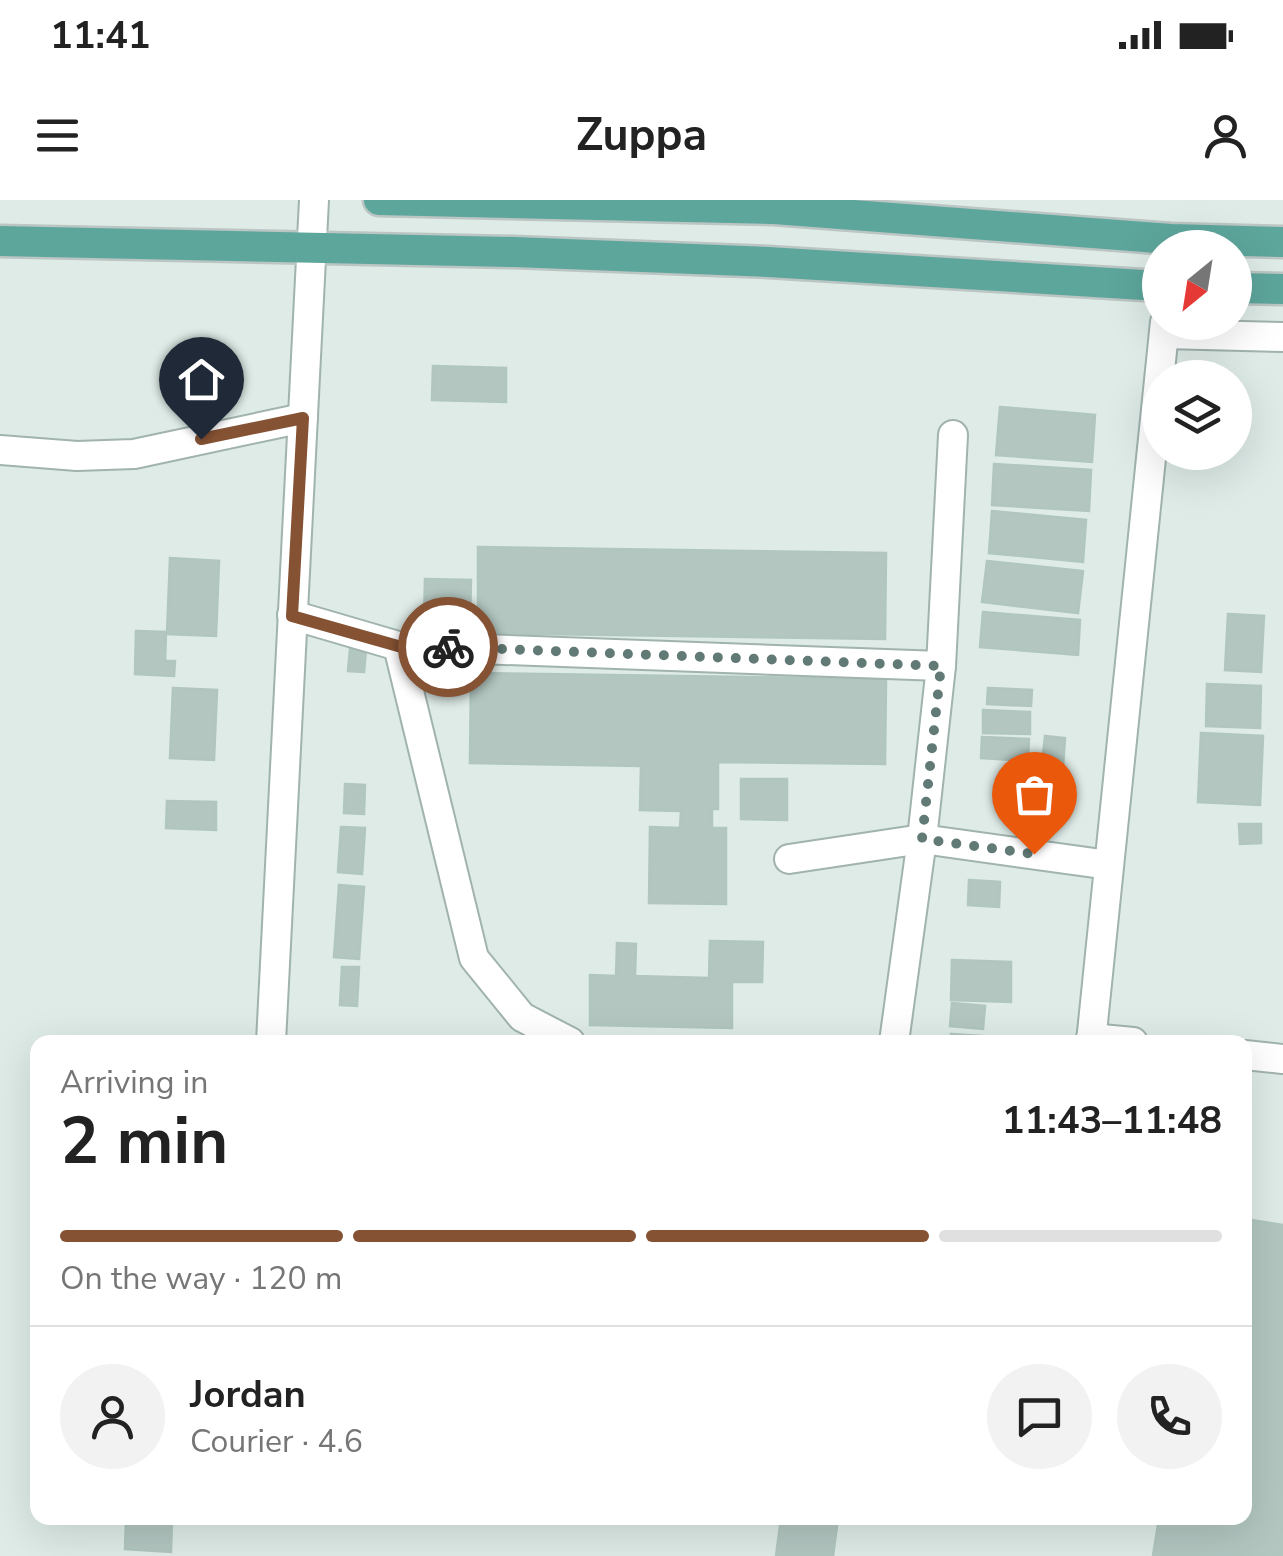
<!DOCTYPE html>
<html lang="en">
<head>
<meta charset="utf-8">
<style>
	:root { --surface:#fff; --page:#f2f2f2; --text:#222; --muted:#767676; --line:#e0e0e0; --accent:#855233 }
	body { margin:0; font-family:"Nunito Sans",sans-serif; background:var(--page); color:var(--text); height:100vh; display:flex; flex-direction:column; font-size:38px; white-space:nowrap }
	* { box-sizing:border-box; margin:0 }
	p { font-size:32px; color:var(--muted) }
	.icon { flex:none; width:55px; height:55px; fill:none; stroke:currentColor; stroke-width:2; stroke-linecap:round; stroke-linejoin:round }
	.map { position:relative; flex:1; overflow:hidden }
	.side { position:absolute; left:30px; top:835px; width:1222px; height:490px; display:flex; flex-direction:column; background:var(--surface); border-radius:20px; box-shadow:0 10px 40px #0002 }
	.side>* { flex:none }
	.needle { width:65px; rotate:210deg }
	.fabs { position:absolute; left:1142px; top:30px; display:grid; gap:20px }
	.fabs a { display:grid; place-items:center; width:110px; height:110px; border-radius:50%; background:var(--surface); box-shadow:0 10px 40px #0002; font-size:50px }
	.pin { position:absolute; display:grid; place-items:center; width:85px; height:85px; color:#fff; margin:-102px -42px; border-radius:50% 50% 50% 0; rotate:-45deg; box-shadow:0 0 10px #0007 }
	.pin .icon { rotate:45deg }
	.courier { position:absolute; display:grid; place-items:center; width:100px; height:100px; margin:-50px; border:8px solid #855233; border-radius:50%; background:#fff; color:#222; box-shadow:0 2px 12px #0007 }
	.head em { font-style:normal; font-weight:700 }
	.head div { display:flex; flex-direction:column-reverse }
	.head { display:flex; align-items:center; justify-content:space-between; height:170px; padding:0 30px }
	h1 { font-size:65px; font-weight:700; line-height:75px }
	.bar { display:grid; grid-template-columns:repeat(4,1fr); gap:15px 10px; align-content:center; height:120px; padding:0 30px }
	.bar i { height:12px; border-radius:8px; background:var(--line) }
	.bar .on { background:var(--accent) }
	.bar p { grid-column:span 4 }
	.line { display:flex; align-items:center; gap:25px; padding:0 30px; border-top:2px solid var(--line) }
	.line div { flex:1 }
	.round { display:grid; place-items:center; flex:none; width:105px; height:105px; border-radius:52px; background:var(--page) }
	.status { display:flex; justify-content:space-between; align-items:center; height:70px; padding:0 50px; background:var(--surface); direction:ltr }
	.status svg { height:28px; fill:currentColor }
	header { display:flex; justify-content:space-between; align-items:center; height:130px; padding:0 30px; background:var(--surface); font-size:45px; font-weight:700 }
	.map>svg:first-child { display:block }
	.building { fill:#b3c6c0; stroke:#b0c6bf; stroke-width:2.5 }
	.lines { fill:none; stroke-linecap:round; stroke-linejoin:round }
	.minor-casing { stroke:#a0b3af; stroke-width:32 }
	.major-casing { stroke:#bbc5c3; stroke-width:35 }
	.minor { stroke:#fff; stroke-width:28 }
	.major { stroke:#5da69c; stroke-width:30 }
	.done { stroke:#617a75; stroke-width:10; stroke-dasharray:0 18 }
	.route { stroke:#855233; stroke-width:12 }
</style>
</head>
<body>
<div class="status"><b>11:41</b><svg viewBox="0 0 49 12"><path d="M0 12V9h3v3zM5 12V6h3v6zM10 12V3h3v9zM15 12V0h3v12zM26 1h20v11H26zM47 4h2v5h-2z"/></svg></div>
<header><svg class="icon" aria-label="menu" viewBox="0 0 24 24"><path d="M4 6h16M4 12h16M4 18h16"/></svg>Zuppa<svg class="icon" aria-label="person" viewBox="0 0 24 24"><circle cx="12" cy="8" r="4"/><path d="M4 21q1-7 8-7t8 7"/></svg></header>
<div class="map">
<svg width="1283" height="1356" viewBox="0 0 1283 1356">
	<rect width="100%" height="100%" fill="#deebe7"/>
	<g class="building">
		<path d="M433,166l73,2v34l-74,-2z"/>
		<path d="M1000,207l95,8 -3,47 -96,-7z"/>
		<path d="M994,264l97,6 -2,41 -97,-6z"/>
		<path d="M992,311l94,9 -3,42 -94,-9z"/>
		<path d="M478,347l408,6 -1,86 -407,-6z"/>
		<path d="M170,358l49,3 -3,75 -49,-2z"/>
		<path d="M987,361l96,10 -5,42 -96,-11z"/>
		<path d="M425,379l46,1 -1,40 -46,-1z"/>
		<path d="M983,412l97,8 -2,35 -98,-8z"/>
		<path d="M1228,414l36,2 -3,56 -36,-2z"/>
		<path d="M136,431l30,1 -1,29h10l-1,15 -39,-2z"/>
		<path d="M350,449l16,1 -2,22 -16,-1z"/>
		<path d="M471,473l415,6 -1,85 -167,-2v47h-6v19h14v76l-77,-1 1,-76 30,1 1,-17 -41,-1 1,-44 -171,-3z"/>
		<path d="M1207,484l54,2 -1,42 -54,-2z"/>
		<path d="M173,488l44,2 -3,70 -44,-2z"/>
		<path d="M988,488l44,2 -1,16 -44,-2z"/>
		<path d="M983,510l47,2v22l-47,-1z"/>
		<path d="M1201,533l62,3 -3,69 -62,-3z"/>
		<path d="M1045,536l20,2 -2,29 -21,-3z"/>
		<path d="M982,537l47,2 -1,22 -47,-3z"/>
		<path d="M741,579h46v41l-46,-1z"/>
		<path d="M345,584l20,1 -1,29 -20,-1z"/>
		<path d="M167,601l49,1v28l-50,-2z"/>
		<path d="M1239,624h22v19l-21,1z"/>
		<path d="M341,627l24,1 -3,46 -24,-2z"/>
		<path d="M969,680l31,2 -1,25 -31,-2z"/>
		<path d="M339,685l25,2 -5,72 -25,-2z"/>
		<path d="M710,741l53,1 -1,40h-30v46l-142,-3v-50l26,1 1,-33 19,1 -1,32 74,2z"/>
		<path d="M952,760l59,2v40l-60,-2z"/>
		<path d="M342,767h17l-2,39 -17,-1z"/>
		<path d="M952,803l33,3 -2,23 -33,-3z"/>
		<path d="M951,834l46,3v5h-46z"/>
		<path d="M1245,1019l38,6v331h-130l6,-38h86z"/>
		<path d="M126,1318h46l-1,34 -46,-3z"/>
		<path d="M781,1318h57l-5,38h-57z"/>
	</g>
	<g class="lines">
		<g class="minor-casing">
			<g id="minor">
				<path d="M1164,134l119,3"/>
				<path d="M0,250l77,6 57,-2 169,-36"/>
				<path d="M292,415l106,31 76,312 48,59 48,25"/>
				<path d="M398,446l543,20"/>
				<path d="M789,659l133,-20 187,26"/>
				<path d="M1091,838l42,4"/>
				<path d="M271,842l43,-842"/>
				<path d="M894,842l28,-203 19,-173 12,-231"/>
				<path d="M1091,842l74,-720"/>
				<path d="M1245,855l38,4"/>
			</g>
		</g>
		<g class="major-casing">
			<g id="major">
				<path d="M379,0l395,9 397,30 112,3"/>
				<path d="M0,41l514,11 254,10 392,24"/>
				<path d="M1235,88l48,1"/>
			</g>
		</g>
		<use href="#minor" class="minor"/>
		<use href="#major" class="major"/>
	</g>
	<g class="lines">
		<path class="done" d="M448,447l493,19 -19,173 112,15"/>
		<path class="route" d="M201,239l102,-21 -11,198 106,30 50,1"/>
	</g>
</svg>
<div class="fabs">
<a><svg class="needle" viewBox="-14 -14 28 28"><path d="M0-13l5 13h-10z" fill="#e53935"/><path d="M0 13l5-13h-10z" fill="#767676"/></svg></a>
<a><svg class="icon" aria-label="layers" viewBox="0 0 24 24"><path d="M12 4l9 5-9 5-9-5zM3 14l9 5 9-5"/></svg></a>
</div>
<div class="pin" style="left:1034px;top:654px;background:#ea580c"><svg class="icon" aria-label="bag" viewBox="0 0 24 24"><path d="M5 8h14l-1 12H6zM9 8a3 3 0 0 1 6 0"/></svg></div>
<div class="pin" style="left:201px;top:239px;background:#1f2937"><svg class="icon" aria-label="home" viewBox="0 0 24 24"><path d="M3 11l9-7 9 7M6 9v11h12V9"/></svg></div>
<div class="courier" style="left:448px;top:447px"><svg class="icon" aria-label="bike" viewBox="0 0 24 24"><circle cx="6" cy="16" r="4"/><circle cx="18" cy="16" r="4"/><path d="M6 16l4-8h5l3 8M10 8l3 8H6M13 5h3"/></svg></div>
<section class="side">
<div class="head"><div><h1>2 min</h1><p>Arriving in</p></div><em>11:43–11:48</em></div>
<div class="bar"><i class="on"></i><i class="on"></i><i class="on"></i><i></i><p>On the way · 120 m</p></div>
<div class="line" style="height:180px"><a class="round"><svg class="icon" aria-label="person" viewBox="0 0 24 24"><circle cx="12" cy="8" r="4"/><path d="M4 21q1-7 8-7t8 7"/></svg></a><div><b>Jordan</b><p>Courier · 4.6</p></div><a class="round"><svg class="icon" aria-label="chat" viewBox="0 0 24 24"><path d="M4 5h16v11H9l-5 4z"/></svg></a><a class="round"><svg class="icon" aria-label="phone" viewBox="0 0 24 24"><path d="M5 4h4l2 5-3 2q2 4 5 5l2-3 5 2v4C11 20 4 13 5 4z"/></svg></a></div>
</section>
</div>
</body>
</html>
